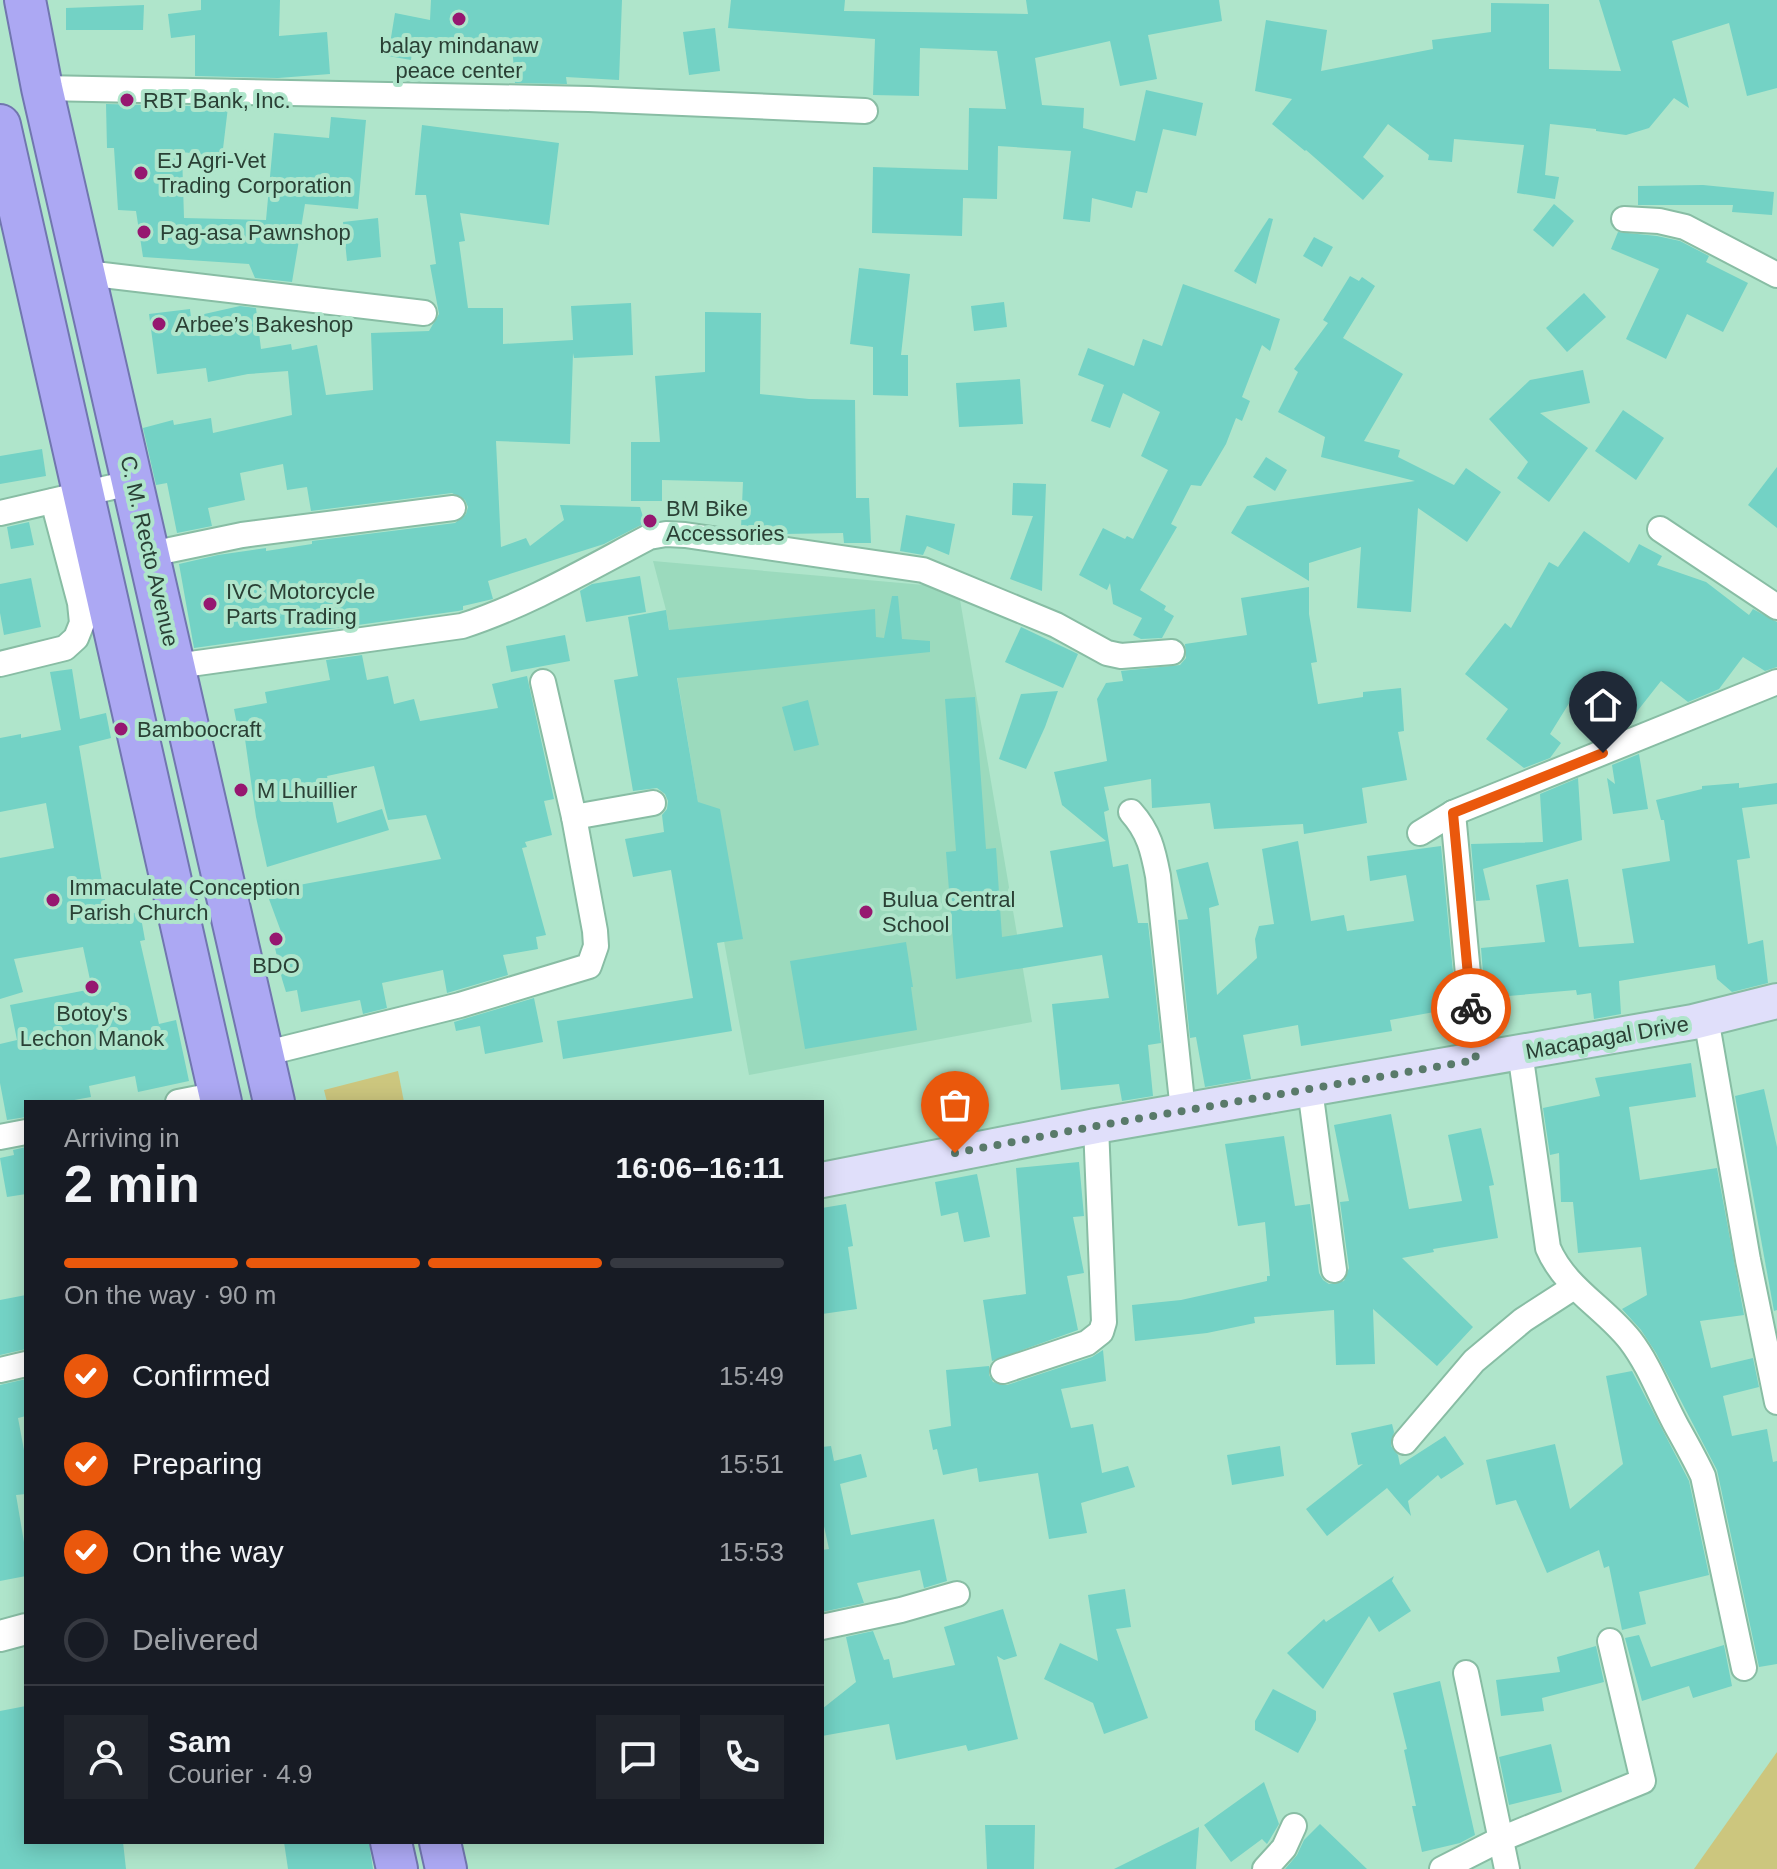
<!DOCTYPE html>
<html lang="en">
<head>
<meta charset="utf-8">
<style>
	:root { --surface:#171b24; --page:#20242c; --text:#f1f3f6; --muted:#9ea1a6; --line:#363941; --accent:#ea580c }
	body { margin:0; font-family:Helvetica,sans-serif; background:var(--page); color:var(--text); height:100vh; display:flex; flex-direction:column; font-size:30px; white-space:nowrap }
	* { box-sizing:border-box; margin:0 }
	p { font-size:26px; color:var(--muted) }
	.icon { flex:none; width:44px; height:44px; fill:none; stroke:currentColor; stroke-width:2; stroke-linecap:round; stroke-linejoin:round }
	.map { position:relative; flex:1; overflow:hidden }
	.side { position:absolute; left:24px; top:1100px; width:800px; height:744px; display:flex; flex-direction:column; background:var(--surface); border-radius:0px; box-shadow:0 4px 20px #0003 }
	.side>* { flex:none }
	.pin { position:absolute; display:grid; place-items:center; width:68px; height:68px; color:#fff; margin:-82px -34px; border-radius:50% 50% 50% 0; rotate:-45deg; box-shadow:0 0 8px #0007 }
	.pin .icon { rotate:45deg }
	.courier { position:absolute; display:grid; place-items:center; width:80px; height:80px; margin:-40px; border:6px solid #ea580c; border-radius:50%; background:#fff; color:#222; box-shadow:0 2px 10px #0007 }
	.head em { font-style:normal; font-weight:800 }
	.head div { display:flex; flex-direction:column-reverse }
	.head { display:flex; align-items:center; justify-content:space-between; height:136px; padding:0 40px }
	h1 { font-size:52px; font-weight:800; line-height:60px }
	.bar { display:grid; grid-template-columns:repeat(4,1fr); gap:12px 8px; align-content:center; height:96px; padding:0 40px }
	.bar i { height:10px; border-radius:6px; background:var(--line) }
	.bar .on { background:var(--accent) }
	.bar p { grid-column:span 4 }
	.line { display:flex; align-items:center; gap:20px; padding:0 40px; border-top:2px solid var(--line) }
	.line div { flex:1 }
	.round { display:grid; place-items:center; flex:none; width:84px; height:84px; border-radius:0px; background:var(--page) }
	ol { padding:0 40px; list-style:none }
	li { display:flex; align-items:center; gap:24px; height:88px }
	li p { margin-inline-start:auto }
	li .icon { padding:8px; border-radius:50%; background:var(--accent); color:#fff; stroke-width:4 }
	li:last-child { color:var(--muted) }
	li i { width:44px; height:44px; border:4px solid var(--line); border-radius:50% }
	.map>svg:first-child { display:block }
	.built { fill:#9bdabd }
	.green { fill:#ccc67e }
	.building { fill:#73d2c5 }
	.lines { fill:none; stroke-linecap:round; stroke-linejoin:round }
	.minor-casing { stroke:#88bda4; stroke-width:28 }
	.tertiary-casing { stroke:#88bda4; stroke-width:34 }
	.secondary-casing { stroke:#88bda4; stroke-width:38 }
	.trunk-casing { stroke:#7176af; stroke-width:44 }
	.minor { stroke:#fff; stroke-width:24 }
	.tertiary { stroke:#fff; stroke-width:30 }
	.secondary { stroke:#e0dffa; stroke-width:34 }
	.trunk { stroke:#aca8f3; stroke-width:40 }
	.done { stroke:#597a6a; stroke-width:8; stroke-dasharray:0 14.4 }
	.route { stroke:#ea580c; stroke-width:10 }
	.poi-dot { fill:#961770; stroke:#afe5cb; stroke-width:3 }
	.labels { text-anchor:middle; stroke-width:8; stroke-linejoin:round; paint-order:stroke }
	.poi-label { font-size:22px; fill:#2a4035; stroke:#afe5cb; text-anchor:start }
	.street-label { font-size:22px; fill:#2a4035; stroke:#afe5cb }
</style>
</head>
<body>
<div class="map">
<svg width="1777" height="1869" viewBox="0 0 1777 1869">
	<rect width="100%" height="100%" fill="#afe5cb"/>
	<path class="built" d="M653,561l305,27 74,434 -283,53 -51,-273 -32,-192z"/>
	<g class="green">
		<path d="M398,1071l6,31h-77l-3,-12z"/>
		<path d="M1777,1752v117h-83z"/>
	</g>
	<g class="building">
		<path d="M201,0h79l-1,36 48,-4 3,42 -52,4 -83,-2v-41l-24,3 -3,-24 33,-4z"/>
		<path d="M431,0h191l-3,80 -53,-3 1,7 -52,-1 -3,-38 -19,1v-6l-79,-3 -3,23 -23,-4 7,-43 35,7z"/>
		<path d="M731,0h114l-1,11 184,3 -2,-14h193l3,21 -74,14 9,44 -37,7 -10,-45 -75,17 7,47 42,3 -1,20 52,13 11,-51 57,13 -7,33 -33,-7 -16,64 -11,-2 -4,17 -40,-10 -2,24 -27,-3 8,-68 -73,-5 -1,53 -34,-1 -1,38 -90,-3 1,-66 95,3 1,-62 37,1 -9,-58 -77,-3 -1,48 -46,-1 2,-56 -147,-11z"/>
		<path d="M1599,0h178v88l-30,8 -18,-73 -57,18 17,67 -15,-10 -25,30 -23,7 -30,-4v-2l-46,-5 -5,51 14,2 -4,22 -38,-6 7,-48 -70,-6 -2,23 -24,-2 1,-5 -41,-31 -25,33 21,19 -21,24 -57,-50 -1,1 -33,-27 20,-25 -37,-8 11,-71 61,10 -6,41 112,-22 -1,-9 59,-8v-29l58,1v65l72,2z"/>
		<path d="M144,5l-1,25h-77v-22z"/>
		<path d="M715,28l5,43 -31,4 -6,-43z"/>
		<path d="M106,104l122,3 -6,50 -40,-5 2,66 82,2 8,-87 55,5 2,-21 35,3 -8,89 -53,-5 -13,78 -37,-4 -6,-14 -106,-7 -7,-46 -18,-1 -4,-62h-7z"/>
		<path d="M422,125l137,18 -10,82 -89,-12 5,28 -6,1 9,66h35v36l70,-4 -2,-34 60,-3 2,52 -59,3 -1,-5 -3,91 -74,-3 5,106 25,-9 4,8 34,-26 -4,-15 80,2 5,16 -41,21 -116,37 5,18 -30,7v4l-5,1 -264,37 -15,-84 39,-9 48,-7v3l46,-7v-3l143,-18 11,-9 2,-7 -3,-7 -13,-7 -141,18 -4,-24 -20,3 -4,-26 -43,9 5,27 -37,8 4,18 -35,7 -10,-50 -11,2 -13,-57 30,-8 1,5 37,-7 2,15 79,-18 -4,-44 -40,3 -40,8 -2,-14 -49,6 -8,-60 41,-5 1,8 49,-11 16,2 5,41 30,-5 1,6 25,-5 9,50 47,-5 -2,-57 58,-2 10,-17 -9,-49 6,-1 -10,-69h-11z"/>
		<path d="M1703,185l71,7 -2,23 -40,-3 1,-7h-95v-19z"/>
		<path d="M1554,204l20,17 -21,26 -20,-17z"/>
		<path d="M378,218l3,39 -34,4 -4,-39z"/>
		<path d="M1269,218l4,1 -17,65 -22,-13z"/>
		<path d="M1618,232l39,4 23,5 29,15 -3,6 42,21 -25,49 -36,-18 -21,45 -40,-20 33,-70 -48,-20z"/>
		<path d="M1314,237l19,10 -11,20 -19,-11z"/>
		<path d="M859,268l51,6 -9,81h7v41l-35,-1v-48l-23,-3z"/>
		<path d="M1350,276l9,5 3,-4 13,9 -32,52 60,36 -39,67 36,9 -2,7 56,28 12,-17 35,24 -34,50 -49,-34 -7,104 -54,-4 4,-61 -52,16v18l-78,-48 16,-27 168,-25 -94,-24 4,-20 -47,-25 20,-40 -4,-3 34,-46 -5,-3z"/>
		<path d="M1183,284l97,35 -10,32 -8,-6 -20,52 8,4 -8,20 -6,-3 -10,26 -25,42 -10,-1 -20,39 6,3 -37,63 26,16 -2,4 10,6 -12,22 -21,1 -8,-4 9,-17 -29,-14 -3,-21 -3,7 -28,-15 24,-47 22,11 2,-3 6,3 35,-69 -27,-14 19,-44 -37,-19 -13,35 -19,-7 13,-36 -26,-10 10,-27 46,18 9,-27 19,7z"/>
		<path d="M1584,293l22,24 -39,35 -21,-24z"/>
		<path d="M1004,302l3,25 -33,4 -3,-25z"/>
		<path d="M705,312l56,1 -1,81 49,5 46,1 1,98h13l2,45h-27l-1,-10 -60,1 -42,-6 2,-46 -81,-2v21h-31v-59h29l-5,-66 50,-4z"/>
		<path d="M1583,370l7,33 -50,10 48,35 -39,54 -32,-24 11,-16 -39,-43 41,-39z"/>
		<path d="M1020,379l3,45 -64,3 -3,-44z"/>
		<path d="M1623,410l41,28 -28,42 -41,-29z"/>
		<path d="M42,449l4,27 -46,8v-28z"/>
		<path d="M1266,457l21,13 -12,21 -22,-14z"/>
		<path d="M1777,467v61l-29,-23z"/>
		<path d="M1013,483l33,1 -4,107 -32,-12 23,-63 -21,-1z"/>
		<path d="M906,515l49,9 -6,31 -22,-9 -4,9 -23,-4z"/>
		<path d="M29,522l5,23 -23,4 -4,-22z"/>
		<path d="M1584,531l45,32 10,-19 23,12 -5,9 49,17 43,33 4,-6 24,13v45l-12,4 -22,-14 -24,32 -31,13 -27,-21 -37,47 -21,-16 -4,-20 -8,11 -15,-11 -26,42 11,9 -11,15 -26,10 -38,-29 22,-30 -43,-35 40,-51 6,5 38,-66 9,5z"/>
		<path d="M640,576l6,36 -60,10 -6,-31 12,-7z"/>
		<path d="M31,578l10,49 -37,8 -4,-22v-29z"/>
		<path d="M1309,587v27l8,48 -6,1 7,41 45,-7v-5l38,-4 3,43 -6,1 9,48 -45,8 5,35 -63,11 -1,-10 -89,5 -4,-26 -58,5 -1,-29 -47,8 5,23 -5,2 9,55 15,-3 10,59h10l13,120 -13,2 5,51 -31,5 -3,-17 -58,6 -9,-86 57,-6 -7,-43 -146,24 -10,-127 10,-1 -11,-152 30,-2 11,152 10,-1 6,89 61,-10 -13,-76 56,-10 -44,-36 -8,-33 53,-11 -10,-62 9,-16 17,-2 -2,-10 59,-6 6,-7 -1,-14 62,-9 -6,-37z"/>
		<path d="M892,596h6l4,43 28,2v11l-253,26 21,124 22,7 23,130 -26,4 15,88 -169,28 -6,-38 136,-23 -22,-128 -38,7 -8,-38 39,-7 -2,-17 5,-6 1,-8 -3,-7 -8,-6 -24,3 -19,-111 24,-4 -10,-59 38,-7 3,20 206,-21 1,28 8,1z"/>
		<path d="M1021,627l57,27 -15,34 -58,-26z"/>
		<path d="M565,635l5,26 -59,11 -5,-26z"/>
		<path d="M362,655l5,25 21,-4 6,28 20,-5 6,22 78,-13 -6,-24 35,-8 27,123 -10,2 8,34 -27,7 2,5 -5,1 24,87 -10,2 2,12 -35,6 5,20 -61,18 -4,-23 -61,13 5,25 -24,6 -3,-14 -59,12 -4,-22 -11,2 -4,-13 -9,-40 10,-2 -17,-46 175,-32 -15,-44 -38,5 -14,-54 -47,10 10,47 45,-14 7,21 -122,37 -11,-50 -11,-78 -5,1 -6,-31 33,-6 -2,-11 65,-12 -4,-20z"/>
		<path d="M72,669l8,50 26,-6 5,25 -32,8 29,171 32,-5 5,28 -5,1 19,83 17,-4 13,61 -51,11 -3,-16 -46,10 2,11 -28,5h-37v15l-19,3 -7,-37v-39l17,-4 -7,-35 82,-16 -9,-42 -69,12 9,33 -23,7v-141l54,-10 -8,-45 -46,9v-74l21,-4v4l40,-8 -11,-58z"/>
		<path d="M1058,691l-13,36 -19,42 -27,-10 22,-65z"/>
		<path d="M808,700l11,45 -25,6 -12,-44z"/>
		<path d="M1639,754l9,55 -35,5 -6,-36 8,6 -3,-19z"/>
		<path d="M1578,778l4,62 -99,29 7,31 -14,1 -5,-57 72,-2 -3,-48z"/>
		<path d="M1739,783v5l38,-5v21l-35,4 8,50 -13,2 11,84 15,-4 5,43 -36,9 -15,-13 -2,-14 -96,16 2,33 -27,5 -3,-26 -14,2 -1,-5 -91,8 -4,-50 64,-6 -9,-57 32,-6 11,68 55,-4 -12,-74 48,-8 -6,-41h-3l-5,-20 46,-11v-3z"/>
		<path d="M1298,841l13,80 33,-6 3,16 67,-10 -8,-46 -36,6 -3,-25 74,-10 16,168 -16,3 -1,-6 -50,9 2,11 -91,15 -3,-21 -55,10 8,44 -46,8 -9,-50 -6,1 -12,-118 10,-1 -12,-49 32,-8 11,43 -10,3 8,87 40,-37 -2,-19 4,-13 15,-2 -12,-75z"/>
		<path d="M906,942l7,45h-2l6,43 -112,19 -15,-88z"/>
		<path d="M534,998l9,44 -58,12 -5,-28 -24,5 -2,-9z"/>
		<path d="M1691,1063l5,34 -67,10 11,73 77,-12 27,147 -44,6 11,47 42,-10 6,29 -36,9 9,40 35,-7 6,33 4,-1v203l-18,3 -42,-197 -61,-117 -15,-23 -19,-21 25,-14 -6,-48 -63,6 -5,-51h-12l-2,-49 -9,2 -7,-47 57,-12 -5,-18z"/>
		<path d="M1764,1089l13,58v163l-3,1 -39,-215z"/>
		<path d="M1391,1114l18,95 53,-8 -14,-66 33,-7 13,57 -5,1 9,52 -65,11 1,3 -32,6 71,69 -36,39 -64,-57 2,55 -39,1 -2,-55 -80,7 1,6 -48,10 -72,8 -3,-36 49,-5 86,-19v-5h3l-5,-54 -27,4 -13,-82 59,-8 11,70 15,-2 9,69 4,7 6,4 15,-3 5,-13 -9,-66 9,-1 -15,-76z"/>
		<path d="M26,1147v47l-19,3 -7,-39 14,-3 -1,-5z"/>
		<path d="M1079,1162l5,54 -11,1 11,56 -17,3 11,54 -86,31 -9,-61 43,-6 -10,-126z"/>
		<path d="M977,1174l13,63 -26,5 -6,-30 -17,4 -6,-34z"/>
		<path d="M846,1204l7,42 -5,1 9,62 -35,5v-106z"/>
		<path d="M26,1295v54l-26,6v-55z"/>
		<path d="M1103,1350l3,31 -45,8 10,39 22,-4 9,49 26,-7 7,21 -54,16 6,30 -38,6 -11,-66 -59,9 -2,-14 -34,7 -6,-26 -4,1 -4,-20 22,-4 -5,-56 43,-4v9l4,7 14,3 85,-28z"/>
		<path d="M1632,1371l57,110 20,94 -70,17 7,32 -24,6 -13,-64 -5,2 -5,-18 -52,23 -31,-73 -20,5 -10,-45 69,-16 15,65 53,-45 -17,-88z"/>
		<path d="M26,1379v37l-8,2 8,43v33l-10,1 10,59v22l-26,5v-196z"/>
		<path d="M1392,1424l2,8 -3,14 7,9 2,10 45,-29 19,28 -23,15 -3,-4 -30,26 3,15 -24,-28 -60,48 -21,-27 57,-45 -5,1 -7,-32z"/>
		<path d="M831,1446l3,15 27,-7 6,23 -27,7 11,51 83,-16 13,62 -23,7 -4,-18 -63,13 7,20 -42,9v-62l7,-1 -7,-32v-70z"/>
		<path d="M1280,1446l4,30 -52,9 -5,-30z"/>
		<path d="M1394,1576l-2,5 19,30 -32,21 -10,-16 -46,73 -36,-36 37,-34 2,3z"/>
		<path d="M1125,1589l6,38 -15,2 32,89 -44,16 -11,-31 -49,-24 16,-36 38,18 -10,-66z"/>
		<path d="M1003,1609l14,47 -13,4 -7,-4 21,83 -50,12 -2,-6 -70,15 -7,-36 -67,12v-27l34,-27 -10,-45 27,-6 11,29 5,-1 4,19 62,-13 -11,-38z"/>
		<path d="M1639,1635l12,32 73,-22 8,41 -39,12 -4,-12 -47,15 -17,-63z"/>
		<path d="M1596,1646l8,36 -62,16 2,13 -43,5 -5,-36 64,-8 -3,-15z"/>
		<path d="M1440,1681l35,154 -15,8 -38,9 -10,-46h4l-12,-56 3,-1 -14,-56z"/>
		<path d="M1273,1689l43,22v9l-18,33 -43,-23v-9z"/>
		<path d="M26,1706v136h97l3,27h-126v-158z"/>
		<path d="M1551,1744l11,48 -53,13 -10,-48z"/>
		<path d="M1264,1782l15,42 -12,20 -5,-5 -31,23 -27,-37z"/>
		<path d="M1320,1824l47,45h-82l12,-14 7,-15z"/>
		<path d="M985,1825h50l-1,44h-47z"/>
		<path d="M1199,1827l-3,42h-82z"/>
		<path d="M284,1842h85l4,27h-85z"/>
	</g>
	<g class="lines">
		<g class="minor-casing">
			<g id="minor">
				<path d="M42,88l547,11 276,12"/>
				<path d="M1624,219l35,2 26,6 92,48"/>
				<path d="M86,273l338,40"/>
				<path d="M0,513l134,-31"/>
				<path d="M1660,529l117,78"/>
				<path d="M151,554l91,-19 211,-27"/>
				<path d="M0,664l65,-16 11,-10 6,-15 -2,-20 -27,-102"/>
				<path d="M176,666l286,-40c65,-21 126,-57 187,-89l17,-3 19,1 238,35 133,55 51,28 14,3 51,-4"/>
				<path d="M1131,812c18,20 22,38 27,64l25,235"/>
				<path d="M1453,813l23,247"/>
				<path d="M574,817l79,-14"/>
				<path d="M1420,833l33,-20 324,-131"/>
				<path d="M1706,1018l42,242 29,142"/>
				<path d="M1520,1052l28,196c17,40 56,59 82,92 20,26 31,58 47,87 9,16 18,32 26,49l41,192"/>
				<path d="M263,1054l197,-49 129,-39 7,-20 -1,-15 -21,-114 -31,-135"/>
				<path d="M1310,1089l24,181"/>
				<path d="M178,1102l41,-8"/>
				<path d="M0,1137l26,-5"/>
				<path d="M0,1370l26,-6"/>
				<path d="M1003,1371l84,-28 14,-11 3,-10 -8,-196"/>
				<path d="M1405,1442l69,-81 49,-41 51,-33"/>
				<path d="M822,1627l79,-17 56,-16"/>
				<path d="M1466,1673l41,196"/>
				<path d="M1265,1869l19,-21 10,-22"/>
				<path d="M1442,1869l59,-30 142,-58 -33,-140"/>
			</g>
		</g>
		<g class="tertiary-casing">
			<path id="tertiary" d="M0,1636l26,-7"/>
		</g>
		<g class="secondary-casing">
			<path id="secondary" d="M822,1180l274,-54 597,-104 84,-21"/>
		</g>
		<g class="trunk-casing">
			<g id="trunk">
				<path d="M25,0l17,88 232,1014"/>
				<path d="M0,125l221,977"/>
				<path d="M391,1842l6,27"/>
				<path d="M440,1842l6,27"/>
			</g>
		</g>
		<use href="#minor" class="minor"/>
		<use href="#tertiary" class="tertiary"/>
		<use href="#secondary" class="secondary"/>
		<use href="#trunk" class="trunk"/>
	</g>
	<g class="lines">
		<path class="done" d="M955,1153l141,-27 380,-66 -5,-52"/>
		<path class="route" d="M1471,1008l-18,-195 150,-60"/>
	</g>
	<g class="poi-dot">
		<circle cx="459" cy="19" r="8"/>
		<circle cx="127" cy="100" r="8"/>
		<circle cx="141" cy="173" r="8"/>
		<circle cx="144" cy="232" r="8"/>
		<circle cx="159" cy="324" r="8"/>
		<circle cx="650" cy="521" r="8"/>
		<circle cx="210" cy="604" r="8"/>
		<circle cx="121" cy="729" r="8"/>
		<circle cx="241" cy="790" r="8"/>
		<circle cx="53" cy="900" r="8"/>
		<circle cx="866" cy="912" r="8"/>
		<circle cx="276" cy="939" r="8"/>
		<circle cx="92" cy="987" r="8"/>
	</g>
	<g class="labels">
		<g class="poi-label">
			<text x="459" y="53" text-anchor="middle">balay mindanaw<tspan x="459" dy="25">peace center</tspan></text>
			<text x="143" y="108">RBT Bank, Inc.</text>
			<text x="157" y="168">EJ Agri-Vet<tspan x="157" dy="25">Trading Corporation</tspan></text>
			<text x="160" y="240">Pag-asa Pawnshop</text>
			<text x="175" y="332">Arbee’s Bakeshop</text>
			<text x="666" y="516">BM Bike<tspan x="666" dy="25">Accessories</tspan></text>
			<text x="226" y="599">IVC Motorcycle<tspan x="226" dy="25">Parts Trading</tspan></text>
			<text x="137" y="737">Bamboocraft</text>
			<text x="257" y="798">M Lhuillier</text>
			<text x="69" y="895">Immaculate Conception<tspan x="69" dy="25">Parish Church</tspan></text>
			<text x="882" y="907">Bulua Central<tspan x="882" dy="25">School</tspan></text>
			<text x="276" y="973" text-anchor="middle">BDO</text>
			<text x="92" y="1021" text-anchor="middle">Botoy's<tspan x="92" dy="25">Lechon Manok</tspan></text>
		</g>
		<g class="street-label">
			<text transform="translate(150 551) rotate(77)" y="8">C. M. Recto Avenue</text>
			<text transform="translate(1607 1037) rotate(-10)" y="8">Macapagal Drive</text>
		</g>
	</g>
</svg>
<div class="pin" style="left:955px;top:1153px;background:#ea580c"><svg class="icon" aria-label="bag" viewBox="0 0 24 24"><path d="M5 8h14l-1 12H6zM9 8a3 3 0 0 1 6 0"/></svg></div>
<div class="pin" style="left:1603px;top:753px;background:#1f2937"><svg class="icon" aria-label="home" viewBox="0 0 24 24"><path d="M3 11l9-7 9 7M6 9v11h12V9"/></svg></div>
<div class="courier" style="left:1471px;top:1008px"><svg class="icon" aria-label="bike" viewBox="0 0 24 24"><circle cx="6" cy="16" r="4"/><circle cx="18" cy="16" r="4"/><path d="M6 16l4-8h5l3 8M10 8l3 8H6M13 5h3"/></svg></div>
<section class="side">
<div class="head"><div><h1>2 min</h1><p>Arriving in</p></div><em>16:06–16:11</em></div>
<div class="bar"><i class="on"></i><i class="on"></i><i class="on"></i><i></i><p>On the way · 90 m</p></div>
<ol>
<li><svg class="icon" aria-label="check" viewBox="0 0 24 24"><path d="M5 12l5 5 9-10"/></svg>Confirmed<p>15:49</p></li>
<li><svg class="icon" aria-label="check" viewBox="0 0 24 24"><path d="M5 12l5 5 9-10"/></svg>Preparing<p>15:51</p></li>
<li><svg class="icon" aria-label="check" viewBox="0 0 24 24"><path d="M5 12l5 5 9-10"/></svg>On the way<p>15:53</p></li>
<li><i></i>Delivered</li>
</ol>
<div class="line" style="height:144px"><a class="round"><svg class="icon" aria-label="person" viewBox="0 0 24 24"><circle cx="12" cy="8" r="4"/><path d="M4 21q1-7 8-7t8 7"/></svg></a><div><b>Sam</b><p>Courier · 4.9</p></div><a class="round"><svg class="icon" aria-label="chat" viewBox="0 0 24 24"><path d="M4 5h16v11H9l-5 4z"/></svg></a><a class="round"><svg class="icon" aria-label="phone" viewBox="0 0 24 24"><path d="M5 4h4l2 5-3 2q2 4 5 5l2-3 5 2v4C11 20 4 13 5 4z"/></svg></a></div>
</section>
</div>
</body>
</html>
